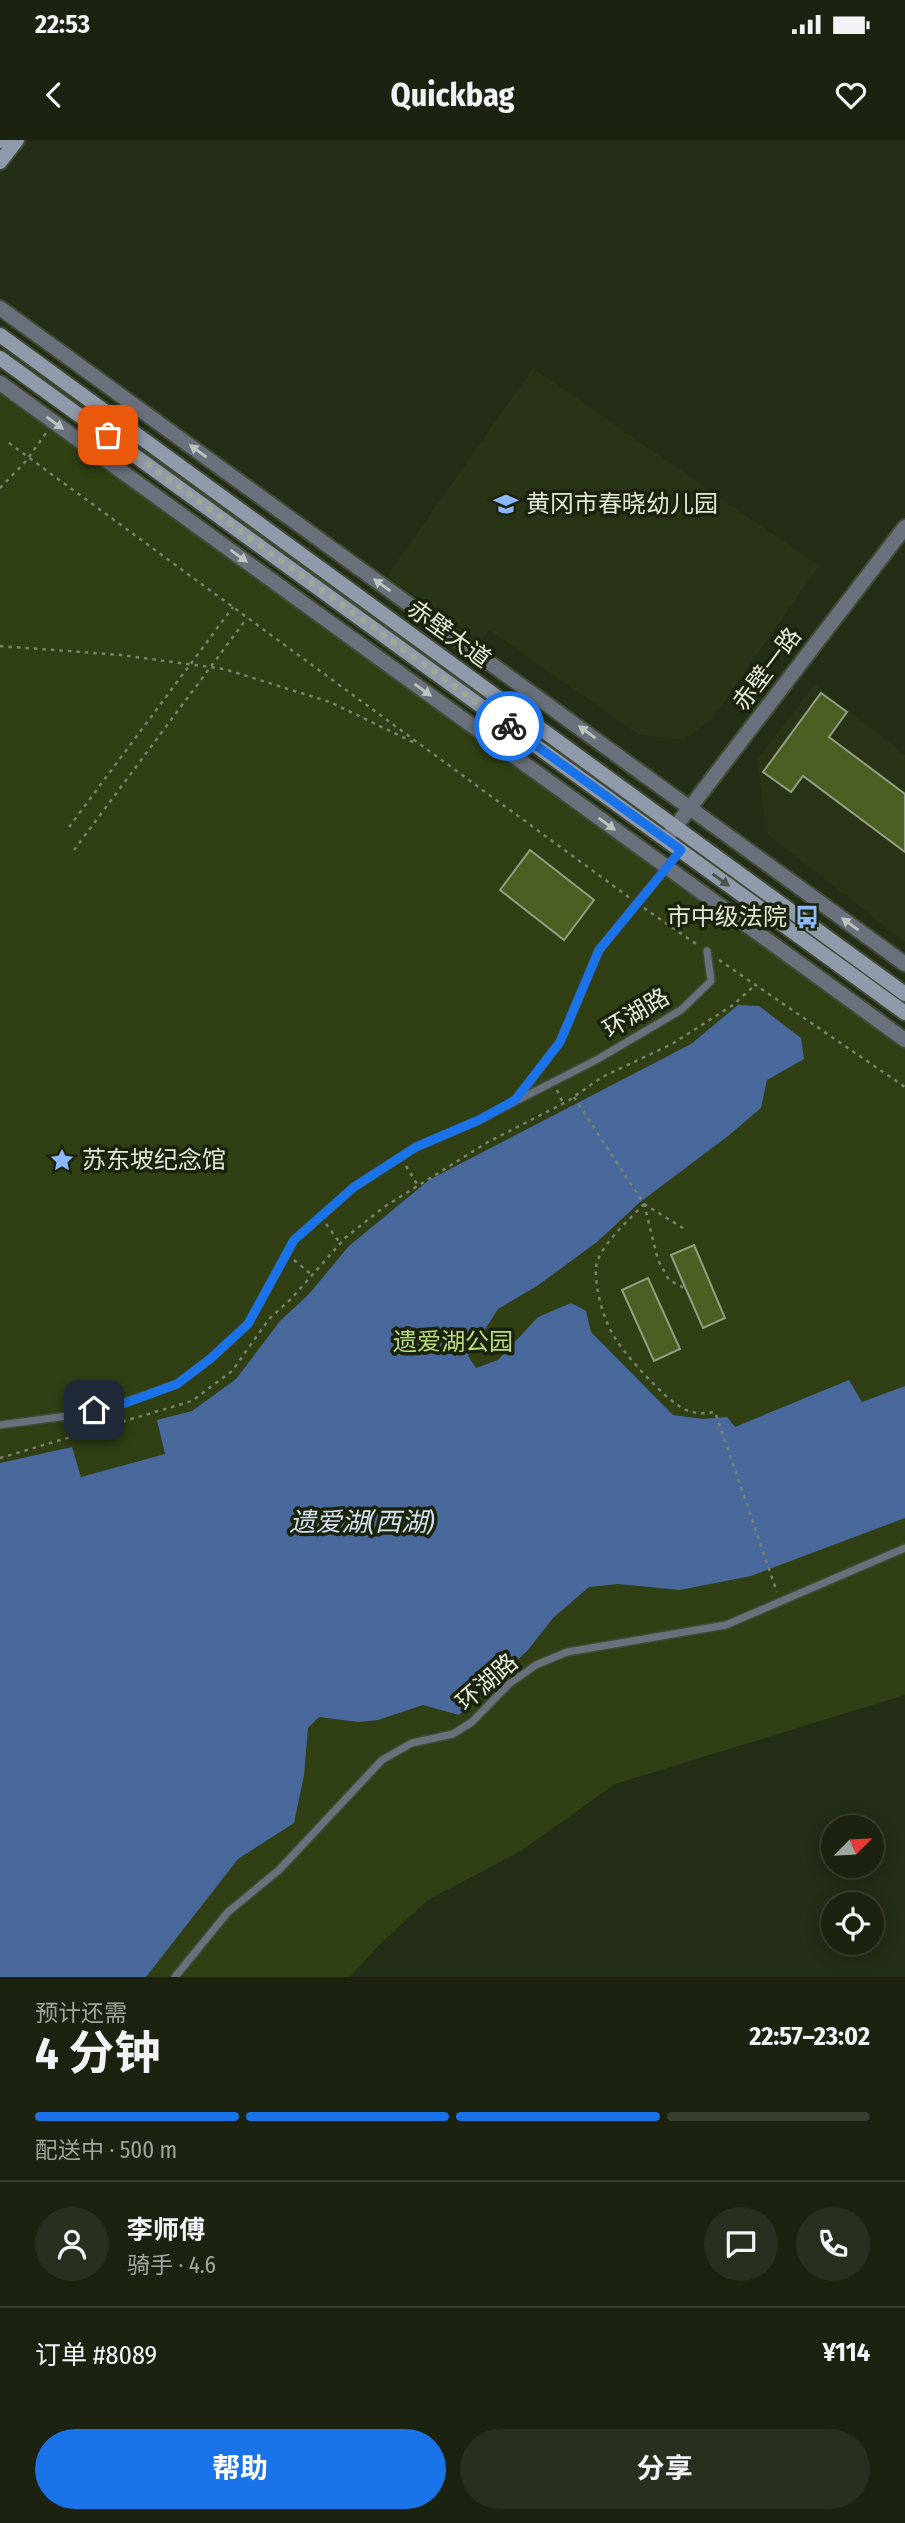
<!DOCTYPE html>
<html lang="zh">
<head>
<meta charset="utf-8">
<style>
	:root { --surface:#1b2210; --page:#282f1e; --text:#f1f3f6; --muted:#a0a49f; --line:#393f30; --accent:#1a73e8 }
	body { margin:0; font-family:"Fira Sans Condensed","Noto Sans SC",sans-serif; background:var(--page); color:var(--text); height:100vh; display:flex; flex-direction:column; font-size:26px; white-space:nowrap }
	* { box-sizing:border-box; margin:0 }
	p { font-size:23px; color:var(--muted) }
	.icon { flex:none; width:38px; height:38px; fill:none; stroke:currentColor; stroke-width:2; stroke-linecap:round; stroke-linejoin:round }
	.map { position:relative; height:1837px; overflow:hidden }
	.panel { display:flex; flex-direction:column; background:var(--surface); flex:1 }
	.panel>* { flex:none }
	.needle { width:46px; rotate:66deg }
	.controls { position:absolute; left:821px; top:1675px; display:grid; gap:14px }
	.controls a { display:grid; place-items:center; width:63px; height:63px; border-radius:50%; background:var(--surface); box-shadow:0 4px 18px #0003,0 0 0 2px var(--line); font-size:35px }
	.pin { position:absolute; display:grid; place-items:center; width:60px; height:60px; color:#fff; margin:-30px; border-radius:14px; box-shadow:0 4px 10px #0006 }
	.courier { position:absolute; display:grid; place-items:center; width:70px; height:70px; margin:-35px; border:5px solid #1a73e8; border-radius:50%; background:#fff; color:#222; box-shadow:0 2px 9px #0007 }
	.headline em { font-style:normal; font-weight:700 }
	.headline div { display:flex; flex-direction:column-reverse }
	.headline { display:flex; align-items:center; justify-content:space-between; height:119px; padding:0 35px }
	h1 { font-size:46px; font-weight:700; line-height:52px }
	.bar { display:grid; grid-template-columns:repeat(4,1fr); gap:10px 7px; align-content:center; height:84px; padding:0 35px }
	.bar i { height:9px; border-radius:5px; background:var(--line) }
	.bar .current { background:var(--accent) }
	.bar p { grid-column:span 4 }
	.line { display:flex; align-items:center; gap:18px; padding:0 35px; border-top:2px solid var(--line) }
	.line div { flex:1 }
	.round { display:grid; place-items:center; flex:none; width:74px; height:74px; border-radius:37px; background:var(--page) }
	.button { display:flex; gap:14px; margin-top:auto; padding:14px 35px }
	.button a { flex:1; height:80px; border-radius:42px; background:var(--accent); color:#fff; font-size:28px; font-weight:700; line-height:80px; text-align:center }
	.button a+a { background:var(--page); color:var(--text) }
	.status { display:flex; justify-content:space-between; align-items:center; height:49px; padding:0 35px; background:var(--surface); direction:ltr }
	.status svg { height:19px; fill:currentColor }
	header { display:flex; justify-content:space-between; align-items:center; height:91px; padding:0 35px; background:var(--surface); font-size:32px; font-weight:700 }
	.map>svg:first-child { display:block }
	.built { fill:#293416 }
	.green { fill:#303f14 }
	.water { fill:#49699d }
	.building { fill:#4b5f22; stroke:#939f83; stroke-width:2 }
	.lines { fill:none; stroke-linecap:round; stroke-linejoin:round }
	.service-casing { stroke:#424b35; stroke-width:10 }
	.minor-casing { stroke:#424b35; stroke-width:18 }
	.tertiary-casing { stroke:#424b35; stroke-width:18 }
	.secondary-casing { stroke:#424b35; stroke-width:18 }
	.path { stroke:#7b8370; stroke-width:2.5; stroke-dasharray:3.5 5; stroke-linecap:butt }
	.service { stroke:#6a717c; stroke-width:7 }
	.minor { stroke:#6a717c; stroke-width:14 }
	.tertiary { stroke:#6a717c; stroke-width:14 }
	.secondary { stroke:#8f9aab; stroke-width:14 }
	.oneway { fill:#bdc4bd }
	.oneway2 { fill:#49534c }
	.done { stroke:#9fa795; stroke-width:7; stroke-dasharray:0 12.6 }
	.route { stroke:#1a73e8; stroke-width:9 }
	.labels { text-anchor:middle; stroke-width:7; stroke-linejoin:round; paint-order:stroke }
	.poi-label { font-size:24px; fill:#e1e8d9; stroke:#1b230c; text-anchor:start }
	.street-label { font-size:24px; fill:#e1e8d9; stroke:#1b230c }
	.park-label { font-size:24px; fill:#badb82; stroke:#1b230c }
	.water-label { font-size:26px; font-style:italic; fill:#d5dfef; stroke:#1b230c }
</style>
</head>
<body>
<div class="status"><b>22:53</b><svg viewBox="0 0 49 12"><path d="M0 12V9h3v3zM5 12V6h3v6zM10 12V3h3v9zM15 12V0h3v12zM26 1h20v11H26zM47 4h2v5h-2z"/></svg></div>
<header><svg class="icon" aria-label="back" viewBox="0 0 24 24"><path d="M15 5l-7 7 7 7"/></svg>Quickbag<svg class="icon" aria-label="heart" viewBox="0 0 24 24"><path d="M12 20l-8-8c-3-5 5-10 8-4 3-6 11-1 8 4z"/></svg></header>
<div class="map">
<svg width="905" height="1837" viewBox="0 0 905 1837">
	<rect width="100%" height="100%" fill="#242d16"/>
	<g class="built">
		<path d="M533,228l286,198 -107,153 -28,21 -45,-5 -150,-105 -9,12 -93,-66z"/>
		<path d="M815,544l90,71v187l-138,-108 -10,-74z"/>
	</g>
	<path class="green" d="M0,250l905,657v648l-290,89 -94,67 -93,49 -51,47 -27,30h-350z"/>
	<path class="water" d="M738,865l21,1 42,32 3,21 -37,21 -6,28 -33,28 -89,67 -42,39 -60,44 -39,23 -30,47 8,12 22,-8 40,-43 33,-14 15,8 5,21 82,83 30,4 24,-2 8,10 114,-47 13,22 43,-16v132l-154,58 -71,14 -62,-6 -29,3 -36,31 -25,32 -69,65 -36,-10 -45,15 -20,2 -39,-5 -11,11 -4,47 -10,48 -56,36 -92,118h-146v-514l72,-16 9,30 84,-23 -8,-34 35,-9 44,-32 44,-58 29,-27 40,-48 80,-66 262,-136z"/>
	<g class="building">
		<path d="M821,553l26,19 -18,25 76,57v58l-102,-76 -12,16 -28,-20z"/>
		<path d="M530,710l64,50 -30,40 -64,-50z"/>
		<path d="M694,1105l31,73 -22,10 -32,-73z"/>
		<path d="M648,1138l32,71 -26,12 -32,-71z"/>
	</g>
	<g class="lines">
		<g class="service-casing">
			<g id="service">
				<path d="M519,956l41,-54 39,-92 81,-99"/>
				<path d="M0,1285l67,-9 53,-12 57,-20 33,-25 38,-35 46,-84 60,-53 62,-40 63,-27 119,-61 83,-49 30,-29 -4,-30"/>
				<path d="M175,1837l53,-65 51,-42 103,-110 30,-17 41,-9 19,-12 37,-38 27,-19 31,-13 159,-27 179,-77"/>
			</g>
		</g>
		<g class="minor-casing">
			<g id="minor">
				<path d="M0,168l905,656"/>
				<path d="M0,243l905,657"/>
			</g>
		</g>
		<g class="tertiary-casing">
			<path id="tertiary" d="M666,699l239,-312"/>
		</g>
		<g class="secondary-casing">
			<g id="secondary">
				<path d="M0,1l1,-1"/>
				<path d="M0,22l17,-22"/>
				<path d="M0,195l905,659"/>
				<path d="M0,218l905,655"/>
			</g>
		</g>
		<g class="path">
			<path d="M9,303l621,455"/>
			<path d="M0,348l26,-27 20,-28"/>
			<path d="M0,506l121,9 103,14 106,33 85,41"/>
			<path d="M69,687l164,-220"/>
			<path d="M74,710l173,-232"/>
			<path d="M644,768l55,38"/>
			<path d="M719,820l186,127"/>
			<path d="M557,950l6,13"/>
			<path d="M574,957l70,107 14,56 11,20 17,9"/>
			<path d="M406,1026l11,18"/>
			<path d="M644,1064c-14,15 -47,44 -48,64 -1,19 6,46 15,63 9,19 54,69 73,78 10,5 20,5 31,3l62,180"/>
			<path d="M644,1064l39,24"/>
			<path d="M326,1084l14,19"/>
			<path d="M294,1120l18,15"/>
			<path d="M0,1318l192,-57 40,-30 37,-52 22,-20 54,-61 39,-31 104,-65 80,-41 34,-24 70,-33 61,-39 22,-20"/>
		</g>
		<use href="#service" class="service"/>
		<use href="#minor" class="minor"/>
		<use href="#tertiary" class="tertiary"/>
		<use href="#secondary" class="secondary"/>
	</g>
	<defs><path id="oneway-solid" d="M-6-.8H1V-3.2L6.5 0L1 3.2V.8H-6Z" transform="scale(1.75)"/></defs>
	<g class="oneway">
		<use href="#oneway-solid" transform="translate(55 283) rotate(36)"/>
		<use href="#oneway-solid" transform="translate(198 311) rotate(-144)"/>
		<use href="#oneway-solid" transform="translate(239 416) rotate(36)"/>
		<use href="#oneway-solid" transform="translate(382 445) rotate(-144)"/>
		<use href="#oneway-solid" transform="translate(423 550) rotate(36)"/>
		<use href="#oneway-solid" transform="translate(587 592) rotate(-144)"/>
		<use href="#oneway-solid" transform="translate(607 684) rotate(36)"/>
		<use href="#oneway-solid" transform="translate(850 784) rotate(-144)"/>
	</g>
	<use class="oneway2" href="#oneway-solid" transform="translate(721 740) rotate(36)"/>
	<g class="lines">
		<path class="done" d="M108,295l401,291"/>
		<path class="route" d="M94,1270l26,-5 57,-21 33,-25 38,-35 46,-84 60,-53 62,-40 63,-27 36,-20 45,-58 39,-92 82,-100 -172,-124"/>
	</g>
	<defs>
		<g id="school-bare" transform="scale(1.89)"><path d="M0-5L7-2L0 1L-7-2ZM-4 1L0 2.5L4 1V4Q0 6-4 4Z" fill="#8db9fc" stroke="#1b230c" stroke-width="2.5" paint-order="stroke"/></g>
		<g id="bus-bare" transform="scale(1.89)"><path d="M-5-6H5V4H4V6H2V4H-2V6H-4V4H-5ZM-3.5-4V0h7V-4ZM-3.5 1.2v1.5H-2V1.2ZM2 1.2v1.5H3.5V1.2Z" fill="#8db9fc" stroke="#1b230c" stroke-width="2.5" paint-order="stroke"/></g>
		<g id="sight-bare" transform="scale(1.89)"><path d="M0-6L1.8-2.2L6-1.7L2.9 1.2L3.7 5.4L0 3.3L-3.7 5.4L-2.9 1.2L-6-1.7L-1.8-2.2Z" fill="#8db9fc" stroke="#1b230c" stroke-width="2.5" paint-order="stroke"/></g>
	</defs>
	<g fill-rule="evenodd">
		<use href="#school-bare" x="506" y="364"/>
		<use href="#bus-bare" x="807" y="777"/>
		<use href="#sight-bare" x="62" y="1020"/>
	</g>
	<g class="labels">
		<g class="poi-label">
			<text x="526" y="372">黄冈市春晓幼儿园</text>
			<text x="787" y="785" text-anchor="end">市中级法院</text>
			<text x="82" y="1028">苏东坡纪念馆</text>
		</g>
		<g class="street-label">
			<text transform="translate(449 494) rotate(36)" y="8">赤壁大道</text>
			<text transform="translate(767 529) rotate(-53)" y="8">赤壁一路</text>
			<text transform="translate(636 873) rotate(-31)" y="8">环湖路</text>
			<text transform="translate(487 1542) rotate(-41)" y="8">环湖路</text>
		</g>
		<g class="park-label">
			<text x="453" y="1210">遗爱湖公园</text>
		</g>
		<g class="water-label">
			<text x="362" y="1391">遗爱湖(西湖)</text>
		</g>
	</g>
</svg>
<div class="controls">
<a><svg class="needle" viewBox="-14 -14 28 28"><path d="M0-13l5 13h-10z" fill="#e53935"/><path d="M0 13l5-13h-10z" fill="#a0a49f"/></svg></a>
<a><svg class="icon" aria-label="locate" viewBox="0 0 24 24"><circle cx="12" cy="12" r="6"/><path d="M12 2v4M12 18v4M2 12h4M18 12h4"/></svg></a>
</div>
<div class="pin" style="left:108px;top:295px;background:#ea580c"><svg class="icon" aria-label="bag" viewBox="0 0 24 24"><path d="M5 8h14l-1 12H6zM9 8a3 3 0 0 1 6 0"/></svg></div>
<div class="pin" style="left:94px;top:1270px;background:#1f2937"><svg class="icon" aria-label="home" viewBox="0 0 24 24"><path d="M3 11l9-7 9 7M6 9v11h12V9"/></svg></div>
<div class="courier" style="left:509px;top:586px"><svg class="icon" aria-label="bike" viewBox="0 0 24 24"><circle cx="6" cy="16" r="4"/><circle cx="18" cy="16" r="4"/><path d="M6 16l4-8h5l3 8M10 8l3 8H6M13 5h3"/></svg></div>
</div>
<section class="panel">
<div class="headline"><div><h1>4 分钟</h1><p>预计还需</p></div><em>22:57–23:02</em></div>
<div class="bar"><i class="current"></i><i class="current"></i><i class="current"></i><i></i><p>配送中 · 500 m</p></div>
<div class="line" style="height:126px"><a class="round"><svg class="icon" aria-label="person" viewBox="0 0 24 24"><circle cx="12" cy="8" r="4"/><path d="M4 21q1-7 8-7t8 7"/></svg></a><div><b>李师傅</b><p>骑手 · 4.6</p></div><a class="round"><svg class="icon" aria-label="chat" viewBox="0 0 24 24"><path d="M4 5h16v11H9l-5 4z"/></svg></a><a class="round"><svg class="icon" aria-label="phone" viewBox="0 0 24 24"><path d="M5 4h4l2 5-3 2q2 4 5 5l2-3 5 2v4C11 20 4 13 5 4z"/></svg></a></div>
<div class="line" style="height:91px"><div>订单 #8089</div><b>¥114</b></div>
<div class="button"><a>帮助</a><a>分享</a></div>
</section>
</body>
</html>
